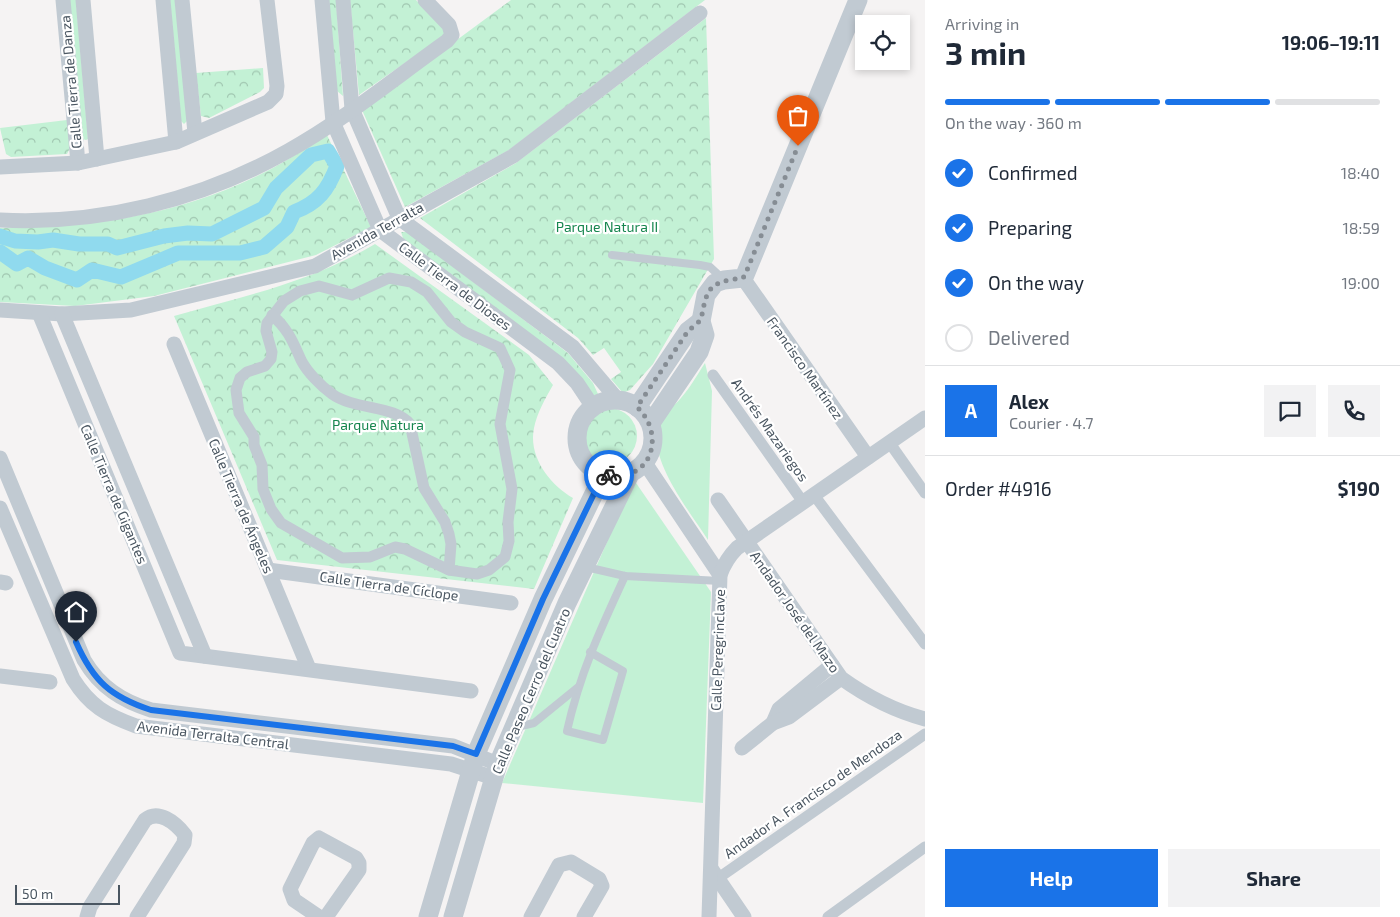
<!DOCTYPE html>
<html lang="en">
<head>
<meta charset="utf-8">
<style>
	:root { --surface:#fff; --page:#f2f2f3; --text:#1f2937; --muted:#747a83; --line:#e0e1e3; --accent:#1a73e8 }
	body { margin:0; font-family:"Exo 2",sans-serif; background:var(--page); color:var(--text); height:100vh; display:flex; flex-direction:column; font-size:19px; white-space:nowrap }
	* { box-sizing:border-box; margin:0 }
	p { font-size:16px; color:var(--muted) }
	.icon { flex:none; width:28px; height:28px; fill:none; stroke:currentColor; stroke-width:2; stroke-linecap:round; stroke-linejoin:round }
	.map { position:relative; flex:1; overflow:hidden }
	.drawer { display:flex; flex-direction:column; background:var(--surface); width:475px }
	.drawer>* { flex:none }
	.fabs { position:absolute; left:855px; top:15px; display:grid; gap:10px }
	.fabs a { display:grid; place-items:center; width:55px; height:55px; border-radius:0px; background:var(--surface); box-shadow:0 2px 8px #0003; font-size:25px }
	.scale { position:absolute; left:15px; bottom:12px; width:105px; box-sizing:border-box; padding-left:5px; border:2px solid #4a5661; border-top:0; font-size:14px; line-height:18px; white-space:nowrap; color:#4a5661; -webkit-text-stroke:4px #fff; paint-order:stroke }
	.pin { position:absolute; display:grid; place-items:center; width:42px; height:42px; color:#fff; margin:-51px -21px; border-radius:50% 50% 50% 0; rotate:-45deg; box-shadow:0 0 5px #0007 }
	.pin .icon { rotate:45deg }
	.courier { position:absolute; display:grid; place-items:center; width:50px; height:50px; margin:-25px; border:4px solid #1a73e8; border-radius:50%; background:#fff; color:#222; box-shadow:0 1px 6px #0007 }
	.headline em { font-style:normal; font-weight:700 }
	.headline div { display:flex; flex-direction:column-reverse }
	.headline { display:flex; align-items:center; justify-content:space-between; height:85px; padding:0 20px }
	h1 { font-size:32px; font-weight:700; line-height:38px }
	.bar { display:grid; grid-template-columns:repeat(4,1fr); gap:8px 5px; align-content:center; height:60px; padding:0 20px }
	.bar i { height:6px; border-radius:4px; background:var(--line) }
	.bar .active { background:var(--accent) }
	.bar p { grid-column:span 4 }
	.line { display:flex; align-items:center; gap:12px; padding:0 20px; border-top:1px solid var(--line) }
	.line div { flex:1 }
	.round { display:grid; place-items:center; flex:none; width:52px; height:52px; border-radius:0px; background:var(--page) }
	ol { padding:0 20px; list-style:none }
	li { display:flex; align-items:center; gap:15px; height:55px }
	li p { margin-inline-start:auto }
	li .icon { padding:5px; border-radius:50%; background:var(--accent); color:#fff; stroke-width:4 }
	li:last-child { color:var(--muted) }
	li i { width:28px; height:28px; border:2px solid var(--line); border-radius:50% }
	.primary-button { display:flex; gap:10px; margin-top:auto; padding:10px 20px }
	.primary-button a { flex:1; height:58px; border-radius:0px; background:var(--accent); color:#fff; font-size:20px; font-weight:700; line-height:58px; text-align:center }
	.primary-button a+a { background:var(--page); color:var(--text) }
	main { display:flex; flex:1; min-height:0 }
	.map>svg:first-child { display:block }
	.grass { fill:#c3f1d5 }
	.park { fill:url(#park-crowns) }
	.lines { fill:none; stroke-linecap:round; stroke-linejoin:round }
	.canal { stroke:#90daee; stroke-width:15 }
	.service { stroke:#c1cad2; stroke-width:8 }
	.pedestrian { stroke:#c1cad2; stroke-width:11 }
	.minor { stroke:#c1cad2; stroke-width:15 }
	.tertiary { stroke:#c1cad2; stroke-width:19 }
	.done { stroke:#868d94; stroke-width:5; stroke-dasharray:0 9 }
	.route { stroke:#1a73e8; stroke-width:6 }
	.labels { text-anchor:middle; stroke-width:4.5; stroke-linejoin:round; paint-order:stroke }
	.street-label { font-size:14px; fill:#4a5661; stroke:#fff }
	.park-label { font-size:14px; fill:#17864f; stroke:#fff }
</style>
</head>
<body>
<main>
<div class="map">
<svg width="925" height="917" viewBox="0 0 925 917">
	<defs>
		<pattern id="park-crowns" width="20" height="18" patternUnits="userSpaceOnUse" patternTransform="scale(1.25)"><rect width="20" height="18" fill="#c3f1d5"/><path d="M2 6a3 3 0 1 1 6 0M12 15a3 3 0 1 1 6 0" fill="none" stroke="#a0c6b0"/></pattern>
	</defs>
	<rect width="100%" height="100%" fill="#f5f3f3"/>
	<g class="grass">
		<path d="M69,0h7l12,139 -2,1 -4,-1z"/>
		<path d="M170,0h6l11,121 -3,3 -3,-3z"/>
		<path d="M705,363l7,28 -4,149c-17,-27 -65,-86 -48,-118 5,-9 14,-16 21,-24 9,-10 16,-23 24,-35z"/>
		<path d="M634,480l77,112 -8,211 -201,-20z"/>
	</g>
	<g class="park">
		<path d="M329,0h7l7,96 -6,-5z"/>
		<path d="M350,0h66l32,33 -89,62z"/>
		<path d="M511,0h194l-196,150 -104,57 -43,-97z"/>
		<path d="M706,18l8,241 -61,105 -23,26 -7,3 -12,-14 10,-7 -17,-24 -11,7 -15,-17 -158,-120 96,-55z"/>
		<path d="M263,68l1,20 -4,4 -51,26 -8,-2 -5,-43z"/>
		<path d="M67,120l3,28 -3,6 -56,3 -5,-3 -6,-26z"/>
		<path d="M327,135l44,92 -55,28 -162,41 -79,10 -75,-4v-74c94,-1 184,-13 269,-58 20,-10 39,-24 58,-35z"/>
		<path d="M401,232h6l161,121 25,30 5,11 -3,2 -192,-158z"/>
		<path d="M375,244l154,111 24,30c-8,14 -16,28 -19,43 -6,29 16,57 39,70l-39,91 -257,-29 -103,-244c71,-20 137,-34 201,-72z"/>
		<circle cx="609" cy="436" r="28"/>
	</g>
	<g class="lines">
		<path class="canal" d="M0,236l15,5 23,1 15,-2 26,4h29l9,4 47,-12 24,-3 24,1 52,-26 12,-20 35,-33 17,-4 9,15c-9,24 -19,37 -43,46l-7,15 -23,20 -24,6h-62l-57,24 -29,-7 -15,10 -32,-12 -17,-10 -11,6 -17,-12"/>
		<g class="service">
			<path d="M612,255l88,10 10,2 14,13"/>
			<path d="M586,567l39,9 95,5"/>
			<path d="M590,652l33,19 -20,69 -36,-9c13,-58 33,-101 58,-155"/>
			<path d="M517,727l17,-4 43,-35"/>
		</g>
		<g class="pedestrian">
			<path d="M389,278l22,4 16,10 24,30 14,10 35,16 10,22 -10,54 12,65 -4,33 1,19 -4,16 -16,13 -12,4 -28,-4 -44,-21 -10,-2 -25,10 -28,1 -61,-35 -10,-14 -8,-20 -1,-24 -8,-20v-8l-15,-24 -3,-23 4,-12 7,-6 18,-6 6,-7 1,-7 -6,-21 1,-8 17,-22 16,-10 19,-5 33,9z"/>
			<path d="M272,315c16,14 21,27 29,45 6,12 20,26 31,34 22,16 63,11 78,30l14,64 21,34 4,12 2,10 -2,26"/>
			<path d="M713,375l90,127"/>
			<path d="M889,442l36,51"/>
			<path d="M814,495l111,149"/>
			<path d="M717,879l208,-145"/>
			<path d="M828,917l97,-70"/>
		</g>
		<g class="minor">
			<path d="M63,0l15,163"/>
			<path d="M83,0l14,159"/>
			<path d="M163,0l13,142"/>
			<path d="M182,0l13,133"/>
			<path d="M322,0l11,122 47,108 178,133 19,20 16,24"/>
			<path d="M343,0l9,109 47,109 174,129 45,53"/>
			<path d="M0,167l78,-4 98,-21 92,-40 8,-8 1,-8 -10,-86"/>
			<path d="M0,220c100,5 201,-20 288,-69 56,-31 107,-73 159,-110l5,-6 -3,-10 -24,-25"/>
			<path d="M743,278l125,179"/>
			<path d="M0,310l62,4 69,-4 184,-44 198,-110 187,-143"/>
			<path d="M39,313l141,340 291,38"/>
			<path d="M62,314l143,342"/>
			<path d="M174,344l135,325"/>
			<path d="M0,458l84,202c16,27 38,41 67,50l302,36 45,18"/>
			<path d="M645,463l75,112"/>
			<path d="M718,500l123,178c25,18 54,33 84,41"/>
			<path d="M0,508l73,171c17,27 33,36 63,47l315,38 43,14"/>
			<path d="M268,570l243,33"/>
			<path d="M0,582l6,1"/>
			<path d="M0,676l50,6"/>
			<path d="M773,723l6,-14 53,-44"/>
			<path d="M742,748l31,-25 16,-6 52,-39"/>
			<path d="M712,870l32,47"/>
			<path d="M87,917l3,-10 55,-87c13,-11 30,2 40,15l-1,8 -47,74"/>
			<path d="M319,917l-25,-17 -4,-11 23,-46 6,-5 37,20 3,5v7l-33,47"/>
			<path d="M531,917l28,-52 12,-3 28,17 3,7 -18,31"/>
			<path d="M709,917l11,-342c4,-11 9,-19 17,-27l188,-130"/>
		</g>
		<g class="tertiary">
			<circle cx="615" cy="438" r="38"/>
			<path d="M637,407l51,-76 13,-10"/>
			<path d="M651,423l48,-71 6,-17 -4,-14 5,-26 9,-12 9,-3 19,-2 2,-3 113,-275"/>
			<path d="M428,917l48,-163 67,-155 60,-124"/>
			<path d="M453,917l45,-153 69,-161 63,-129"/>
		</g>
	</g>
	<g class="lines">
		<path class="done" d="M609,475c43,7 57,-41 28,-68l51,-76 13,-11c6,-32 7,-38 42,-42l2,-3 53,-129"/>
		<path class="route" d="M76,642c17,39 35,55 75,68l302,36 23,8 67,-155 60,-124h6"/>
	</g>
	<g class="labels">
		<g class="street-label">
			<text transform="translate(71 82) rotate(-95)" y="5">Calle Tierra de Danza</text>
			<text transform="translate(377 231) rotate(-29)" y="5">Avenida Terralta</text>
			<text transform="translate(455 286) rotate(37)" y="5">Calle Tierra de Dioses</text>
			<text transform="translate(805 368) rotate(55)" y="5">Francisco Martínez</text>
			<text transform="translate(770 430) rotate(55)" y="5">Andrés Mazariegos</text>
			<text transform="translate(114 494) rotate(67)" y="5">Calle Tierra de Gigantes</text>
			<text transform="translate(241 506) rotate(67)" y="5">Calle Tierra de Ángeles</text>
			<text transform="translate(389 586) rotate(8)" y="5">Calle Tierra de Cíclope</text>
			<text transform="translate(795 612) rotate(55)" y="5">Andador José del Mazo</text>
			<text transform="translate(718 650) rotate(-88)" y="5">Calle Peregrinclave</text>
			<text transform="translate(531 691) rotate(-67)" y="5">Calle Paseo Cerro del Cuatro</text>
			<text transform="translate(213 735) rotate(7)" y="5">Avenida Terralta Central</text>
			<text transform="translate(813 794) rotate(-35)" y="5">Andador A. Francisco de Mendoza</text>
		</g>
		<g class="park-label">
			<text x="607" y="232">Parque Natura II</text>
			<text x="378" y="430">Parque Natura</text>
		</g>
	</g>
</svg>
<div class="fabs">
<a><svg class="icon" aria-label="locate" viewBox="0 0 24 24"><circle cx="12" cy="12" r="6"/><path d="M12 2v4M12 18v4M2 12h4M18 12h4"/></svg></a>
</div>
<div class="scale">50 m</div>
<div class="pin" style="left:798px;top:146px;background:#ea580c"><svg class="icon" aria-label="bag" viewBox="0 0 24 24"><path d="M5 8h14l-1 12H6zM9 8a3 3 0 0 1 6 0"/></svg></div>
<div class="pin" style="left:76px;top:642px;background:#1f2937"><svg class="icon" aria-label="home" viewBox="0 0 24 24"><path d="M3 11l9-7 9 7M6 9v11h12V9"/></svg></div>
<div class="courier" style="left:609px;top:475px"><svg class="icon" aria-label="bike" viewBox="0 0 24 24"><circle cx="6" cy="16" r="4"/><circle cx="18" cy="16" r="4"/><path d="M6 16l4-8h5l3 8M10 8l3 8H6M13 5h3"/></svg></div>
</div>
<section class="drawer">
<div class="headline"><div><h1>3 min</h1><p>Arriving in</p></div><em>19:06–19:11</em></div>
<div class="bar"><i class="active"></i><i class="active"></i><i class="active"></i><i></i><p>On the way · 360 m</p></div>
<ol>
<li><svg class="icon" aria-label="check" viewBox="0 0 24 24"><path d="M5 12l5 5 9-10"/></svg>Confirmed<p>18:40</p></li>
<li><svg class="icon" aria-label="check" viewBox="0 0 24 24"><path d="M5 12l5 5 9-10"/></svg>Preparing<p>18:59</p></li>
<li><svg class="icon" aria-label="check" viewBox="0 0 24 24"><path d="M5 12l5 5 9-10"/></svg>On the way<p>19:00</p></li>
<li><i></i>Delivered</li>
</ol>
<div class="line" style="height:90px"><b class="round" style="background:var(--accent);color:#fff">A</b><div><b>Alex</b><p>Courier · 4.7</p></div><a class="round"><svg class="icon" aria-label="chat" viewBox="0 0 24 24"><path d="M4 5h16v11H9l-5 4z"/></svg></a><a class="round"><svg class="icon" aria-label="phone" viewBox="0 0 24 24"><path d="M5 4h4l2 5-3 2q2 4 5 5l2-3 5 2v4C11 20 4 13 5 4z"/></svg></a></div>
<div class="line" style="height:65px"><div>Order #4916</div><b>$190</b></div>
<div class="primary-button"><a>Help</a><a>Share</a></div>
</section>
</main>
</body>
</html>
